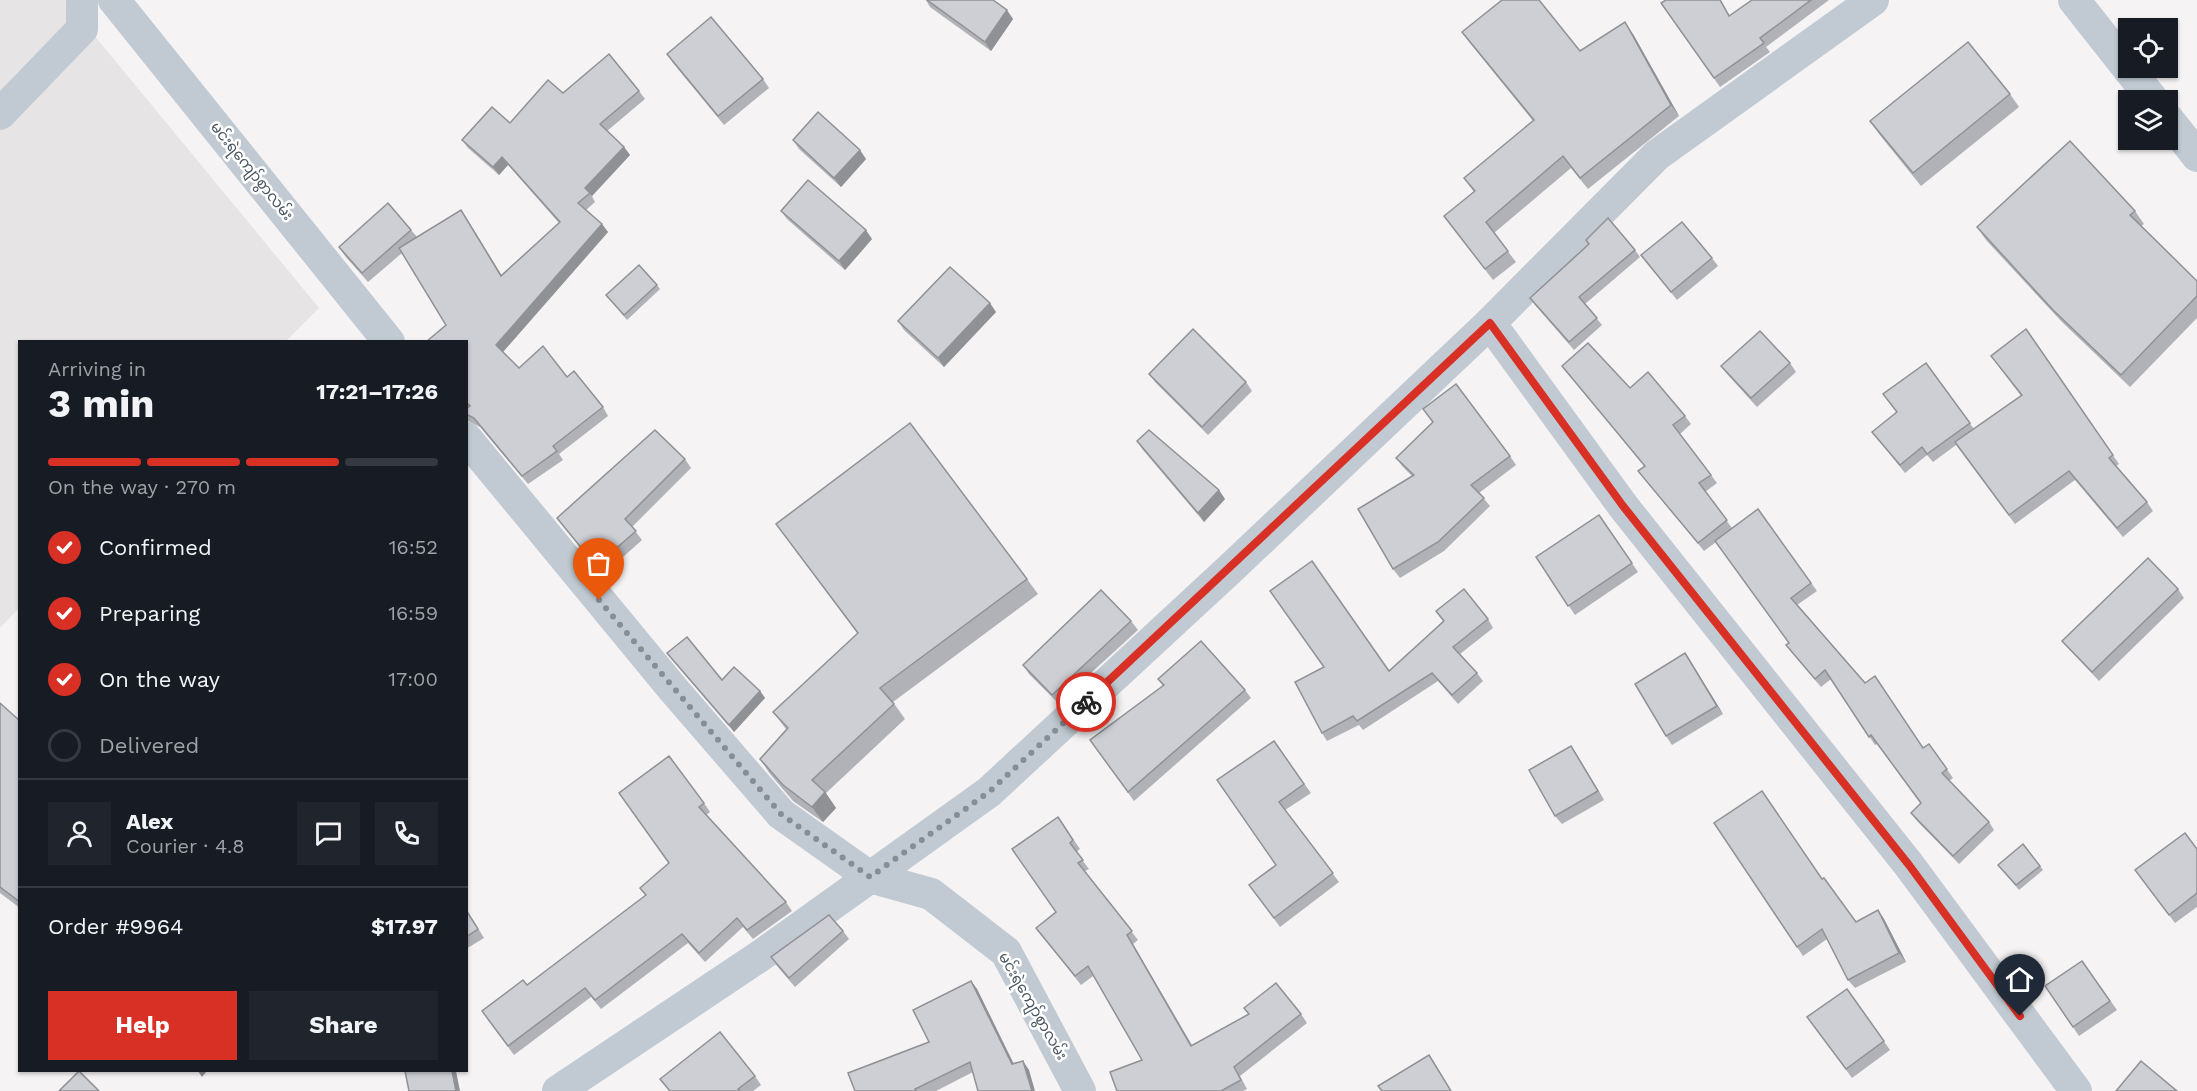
<!DOCTYPE html>
<html lang="en">
<head>
<meta charset="utf-8">
<style>
	:root { --surface:#171b24; --page:#20242c; --text:#f1f3f6; --muted:#9ea1a6; --line:#363941; --accent:#d93025 }
	body { margin:0; font-family:"Work Sans","Noto Sans Myanmar",sans-serif; background:var(--page); color:var(--text); height:100vh; display:flex; flex-direction:column; font-size:22px; white-space:nowrap }
	* { box-sizing:border-box; margin:0 }
	p { font-size:20px; color:var(--muted) }
	.icon { flex:none; width:33px; height:33px; fill:none; stroke:currentColor; stroke-width:2; stroke-linecap:round; stroke-linejoin:round }
	.map { position:relative; flex:1; overflow:hidden }
	.sheet { position:absolute; left:18px; top:340px; width:450px; height:732px; display:flex; flex-direction:column; background:var(--surface); border-radius:0px; box-shadow:0 2px 4px #0004 }
	.sheet>* { flex:none }
	.fabs { position:absolute; left:2118px; top:18px; display:grid; gap:12px }
	.fabs a { display:grid; place-items:center; width:60px; height:60px; border-radius:0px; background:var(--surface); box-shadow:0 2px 4px #0004; font-size:30px }
	.pin { position:absolute; display:grid; place-items:center; width:51px; height:51px; color:#fff; margin:-62px -26px; border-radius:50% 50% 50% 0; rotate:-45deg; box-shadow:0 0 6px #0007 }
	.pin .icon { rotate:45deg }
	.courier { position:absolute; display:grid; place-items:center; width:60px; height:60px; margin:-30px; border:4px solid #d93025; border-radius:50%; background:#fff; color:#222; box-shadow:0 2px 8px #0007 }
	.overview em { font-style:normal; font-weight:700 }
	.overview div { display:flex; flex-direction:column-reverse }
	.overview { display:flex; align-items:center; justify-content:space-between; height:102px; padding:0 30px }
	h1 { font-size:39px; font-weight:700; line-height:45px }
	.bar { display:grid; grid-template-columns:repeat(4,1fr); gap:9px 6px; align-content:center; height:72px; padding:0 30px }
	.bar i { height:8px; border-radius:4px; background:var(--line) }
	.bar .selected { background:var(--accent) }
	.bar p { grid-column:span 4 }
	.line { display:flex; align-items:center; gap:15px; padding:0 30px; border-top:2px solid var(--line) }
	.line div { flex:1 }
	.round { display:grid; place-items:center; flex:none; width:63px; height:63px; border-radius:0px; background:var(--page) }
	ol { padding:0 30px; list-style:none }
	li { display:flex; align-items:center; gap:18px; height:66px }
	li p { margin-inline-start:auto }
	li .icon { padding:6px; border-radius:50%; background:var(--accent); color:#fff; stroke-width:4 }
	li:last-child { color:var(--muted) }
	li i { width:33px; height:33px; border:3px solid var(--line); border-radius:50% }
	.button { display:flex; gap:12px; margin-top:auto; padding:12px 30px }
	.button a { flex:1; height:69px; border-radius:0px; background:var(--accent); color:#fff; font-size:24px; font-weight:700; line-height:69px; text-align:center }
	.button a+a { background:var(--page); color:var(--text) }
	.map>svg:first-child { display:block }
	.education { fill:#e6e4e5 }
	.lines { fill:none; stroke-linecap:round; stroke-linejoin:round }
	.minor { stroke:#c1cad2; stroke-width:32 }
	.wall { fill:#b0b2b7 }
	.shaded-wall { fill:#909195 }
	.building { fill:#cdcfd5; stroke:#909195; stroke-width:1.5 }
	.done { stroke:#868d94; stroke-width:6; stroke-dasharray:0 10.8 }
	.route { stroke:#d93025; stroke-width:8 }
	.labels { text-anchor:middle; stroke-width:5; stroke-linejoin:round; paint-order:stroke }
	.street-label { font-size:15px; fill:#4a5661; stroke:#fff }
</style>
</head>
<body>
<div class="map">
<svg width="2197" height="1091" viewBox="0 0 2197 1091">
	<rect width="100%" height="100%" fill="#f5f3f3"/>
	<path class="education" d="M0,0h65l254,308 -34,34h-265l-1,266 -19,20z"/>
	<g class="lines">
		<g class="minor">
			<path d="M114,0l275,342"/>
			<path d="M2074,0l79,100"/>
			<path d="M0,114l82,-85v-29"/>
			<path d="M2168,119l29,37"/>
			<path d="M1490,323l133,183 286,359 167,226"/>
			<path d="M466,438l207,251 108,125 89,63 61,17 75,58 74,139"/>
			<path d="M558,1091l205,-137 226,-162 241,-223 260,-246 167,-168 216,-155"/>
		</g>
	</g>
	<g class="wall">
		<path d="M926,0h67l20,19 -22,32 -61,-44z"/>
		<path d="M1721,0l9,16 22,-16h77l-63,47 4,5 -50,35 -59,-84z"/>
		<path d="M1462,32l118,19 53,-17 46,82 -91,73 -17,-21 -77,65 22,29 -23,18 -49,-64 30,-24 -10,-14 69,-57 -63,-78z"/>
		<path d="M667,54l96,25 6,9 -45,37 -51,-62z"/>
		<path d="M639,91l6,8 -38,32 17,16 6,8 -38,41 3,6 -9,8 22,22 -105,120 16,16 48,9 36,30 5,9 -49,38 4,6 -35,24 -48,-57 -12,-6 -2,-3v-9l3,-2 -3,-4v-61l-20,-17 -44,-72 -34,29 -23,-26 -6,-9 72,-17 6,7 44,-27 40,65 58,-52 -51,-58 -9,10 -31,-27 -6,-8 48,-17 53,-30z"/>
		<path d="M2010,94l9,13 -98,79 -42,-52 -9,-13z"/>
		<path d="M793,140l73,19 -25,28 -42,-38z"/>
		<path d="M781,211l91,28 -27,31 -58,-51z"/>
		<path d="M2135,211l9,13 -3,2 56,55v37l-67,69 -68,-65 -76,-82 -9,-13z"/>
		<path d="M1635,250l5,7 -55,47 17,21 -28,25 -39,-45 -5,-7z"/>
		<path d="M1641,255l71,3 6,8 -41,34z"/>
		<path d="M657,285l3,4 -33,31 -21,-25z"/>
		<path d="M996,312l-52,55 -40,-37 -6,-9z"/>
		<path d="M2026,329l93,135 -3,2 31,36 6,9 -30,26 -48,-57 -60,44 -59,-79 -23,17 -6,-7 -22,18 -33,-41 24,-20 30,-49 48,66 47,-33 -30,-40z"/>
		<path d="M1790,363l6,9 -39,35 -30,-33 -6,-8z"/>
		<path d="M1562,366l68,22 55,28 6,8 -11,10 37,49 -12,9 27,36 26,-19 59,82 -20,14 126,143 6,-4 24,34 -4,3 40,41 5,8 -35,34 -42,-43 -6,-8 10,-9 -44,-60 -2,1 -44,-66 -10,8 -29,-34 -6,-8 3,-2 -73,-101 -12,9 -66,-80 6,-5z"/>
		<path d="M1149,374l97,8 6,9 -44,44 -53,-53z"/>
		<path d="M1137,441l88,58 -21,23 -61,-72z"/>
		<path d="M1510,456l6,9 -37,28 11,13 -46,45 -44,27 -7,-9 19,-93 -9,-9 -7,-9z"/>
		<path d="M685,459l6,9 -59,59 10,13 -39,35 -46,-57z"/>
		<path d="M1599,515l39,57 -63,43 -39,-58z"/>
		<path d="M776,524l251,55 11,15 -145,108 12,17 -79,74 10,15 -13,14 -30,-21 -23,-27 -10,-15 26,-30 -13,-17 85,-78z"/>
		<path d="M2178,589l6,9 -85,83 -30,-32 -7,-8z"/>
		<path d="M1436,611l52,8 5,9 -33,26 17,19 6,8 -25,23 -20,-23 -75,49 -4,-5 -32,16 -5,-8 121,-112z"/>
		<path d="M1131,621l7,9 -80,73 -29,-29 -6,-9z"/>
		<path d="M667,653l55,27 38,11 5,7 -31,34z"/>
		<path d="M1685,653l38,61 -51,31 -6,-9z"/>
		<path d="M1158,679l87,11 6,8 -117,103 -44,-61 73,-54z"/>
		<path d="M0,703l20,18v187l-20,-15z"/>
		<path d="M1274,741l37,52 -26,17 54,72 -59,45 -24,-33 20,-29z"/>
		<path d="M1571,746l33,54 -42,24 -7,-8z"/>
		<path d="M619,793l85,10 6,9 -4,3 80,87 6,9 -39,28 -10,-12 -38,35 -17,-19 -87,66 -10,-12 -77,58 -26,-35 39,-35 119,-89 -6,-8 29,-25z"/>
		<path d="M1058,817l22,32 -4,3 13,17 -4,2 53,69 -5,4 59,101 109,-31 6,9 -67,53 7,13 -4,2h-126l25,-31 -49,-84 -12,9 -45,-57 20,-16z"/>
		<path d="M1714,823l108,56 34,43 22,-12 6,9 22,43 -51,26 -7,-8 -21,-41 -24,17z"/>
		<path d="M2197,849v58l-22,16 -40,-53z"/>
		<path d="M1998,865l42,1 3,4 -24,20z"/>
		<path d="M466,909l18,29 -18,11z"/>
		<path d="M843,931l6,8 -54,48 -18,-21 -6,-9z"/>
		<path d="M2082,961l35,49 -38,26 -34,-50z"/>
		<path d="M971,981l6,8 37,75 15,6 -56,2 -37,19h-81l74,-49z"/>
		<path d="M1847,989l43,61 -38,28 -45,-61z"/>
		<path d="M755,1076l6,9 -8,6h-84l-9,-12z"/>
	</g>
	<g class="shaded-wall">
		<path d="M1007,10l6,9 -22,32 -6,-9z"/>
		<path d="M1625,22l8,12 46,82 -8,-11z"/>
		<path d="M624,147l6,8 -38,41 -7,-8z"/>
		<path d="M860,150l6,9 -25,28 -7,-9z"/>
		<path d="M502,157l6,8 -9,10 -6,-8z"/>
		<path d="M461,210l6,9 40,65 -6,-8z"/>
		<path d="M602,224l6,8 -106,121 -6,-8z"/>
		<path d="M866,230l6,9 -27,31 -6,-9z"/>
		<path d="M990,303l6,9 -52,55 -6,-9z"/>
		<path d="M1219,490l6,9 -21,23 -6,-9z"/>
		<path d="M1685,653l6,9 32,52 -6,-8z"/>
		<path d="M760,691l5,7 -31,34 -5,-7z"/>
		<path d="M1571,746l6,9 27,45 -6,-9z"/>
		<path d="M825,792l11,16 -13,14 -11,-15z"/>
		<path d="M1878,910l6,9 22,43 -7,-9z"/>
		<path d="M1127,935l6,9 64,111 -6,-9z"/>
		<path d="M971,981l6,8 41,84 -6,-9z"/>
		<path d="M1023,1061l6,9 6,21h-3z"/>
		<path d="M198,1071h9l-5,6z"/>
		<path d="M452,1071h4l4,20h-4z"/>
	</g>
	<g class="building">
		<path d="M927,0h66l14,10 -22,32z"/>
		<path d="M1502,0h37l41,51 45,-29 46,83 -91,73 -17,-22 -77,66 22,29 -23,18 -41,-53 31,-25 -11,-13 70,-58 -72,-88z"/>
		<path d="M1666,0h54l9,16 23,-16h59l-51,38 4,5 -50,35 -53,-75z"/>
		<path d="M711,17l52,62 -45,37 -51,-62z"/>
		<path d="M1968,42l42,52 -97,79 -43,-52z"/>
		<path d="M609,54l30,37 -39,33 24,23 -39,41 5,5 -12,10 24,21 -106,121 23,23 24,-22 24,31 7,-6 29,36 -50,39 4,5 -35,25 -48,-58 -8,-4v-5l4,-3 -4,-4v-60h-40l20,-17 -47,-77 62,-38 40,66 59,-54 -58,-65 -9,10 -31,-27 30,-33 18,16 38,-43 15,13z"/>
		<path d="M818,112l42,38 -26,28 -41,-38z"/>
		<path d="M2070,141l65,70 -5,4 67,66v15l-76,79 -68,-65 -76,-83z"/>
		<path d="M808,180l58,50 -27,31 -58,-50z"/>
		<path d="M388,203l23,27 -49,43 -23,-26z"/>
		<path d="M1608,218l27,32 -56,47 18,21 -28,24 -39,-44 59,-54 -3,-4z"/>
		<path d="M1682,222l30,36 -41,34 -30,-37z"/>
		<path d="M639,265l18,20 -33,30 -18,-20z"/>
		<path d="M950,267l40,36 -52,55 -40,-37z"/>
		<path d="M1193,329l53,53 -44,45 -53,-53z"/>
		<path d="M2026,329l87,126 -4,3 38,44 -30,26 -48,-57 -60,44 -54,-73 67,-47 -31,-39z"/>
		<path d="M1760,331l30,32 -39,35 -30,-32z"/>
		<path d="M1588,343l42,45 18,-16 37,44 -12,9 38,50 -12,8 28,37 -29,23 -60,-72 7,-5 -83,-100z"/>
		<path d="M1926,363l44,60 -43,31 -5,-7 -22,18 -28,-33 25,-20 -14,-18z"/>
		<path d="M1456,384l54,72 -39,29 13,13 -46,44 -45,27 -35,-60 56,-34 -18,-17 37,-36 -10,-13z"/>
		<path d="M910,423l117,156 -147,109 14,16 -82,76 13,12 -13,15 -29,-22 -23,-26 28,-31 -15,-16 85,-79 -82,-109z"/>
		<path d="M655,430l30,29 -60,60 11,12 -40,35 -39,-48z"/>
		<path d="M1149,430l70,60 -21,23 -61,-72z"/>
		<path d="M1758,509l53,74 -20,15 74,85 10,-7 48,72 6,-4 18,25 -5,4 47,49 -36,34 -42,-43 10,-10 -50,-68 -2,2 -44,-67 -10,9 -29,-34 3,-2 -74,-102z"/>
		<path d="M1599,515l33,48 -64,43 -32,-49z"/>
		<path d="M2148,558l30,31 -86,83 -30,-31z"/>
		<path d="M1312,561l77,110 55,-50 -8,-10 28,-22 24,30 -35,28 24,26 -25,22 -20,-22 -75,48 -4,-5 -31,17 -27,-51 29,-15 -54,-76z"/>
		<path d="M1101,590l30,31 -79,74 -29,-30z"/>
		<path d="M687,637l35,43 12,-13 26,24 -31,34 -62,-72z"/>
		<path d="M1201,641l44,49 -117,102 -38,-52 74,-55 -6,-6z"/>
		<path d="M1685,653l32,53 -51,30 -31,-52z"/>
		<path d="M0,703l20,18v181l-20,-15z"/>
		<path d="M1274,741l30,43 -25,18 54,71 -59,45 -25,-33 27,-20 -59,-85z"/>
		<path d="M1571,746l27,45 -43,25 -26,-46z"/>
		<path d="M669,756l35,47 -5,4 87,95 -39,28 -10,-12 -38,35 -17,-19 -87,66 -10,-12 -77,58 -26,-35 41,-31 4,5 119,-90 -6,-7 29,-25 -50,-70z"/>
		<path d="M1762,791l60,88 2,-1 32,44 22,-12 21,43 -51,27 -26,-51 -25,18 -83,-124z"/>
		<path d="M1058,817l15,23 -3,3 13,17 -5,3 54,68 -5,4 64,111 58,-32 -5,-6 32,-25 25,31 -67,53 7,13 -20,11h-104l-7,-19 32,-12 -54,-94 -13,10 -39,-48 20,-16 -44,-63z"/>
		<path d="M2185,833l12,16v44l-28,22 -34,-45z"/>
		<path d="M2023,844l17,22 -24,19 -18,-20z"/>
		<path d="M466,910l12,19 -12,8z"/>
		<path d="M829,915l14,16 -54,47 -18,-21z"/>
		<path d="M2082,961l28,40 -37,26 -28,-41z"/>
		<path d="M971,981l41,83 11,-3 9,30h-54l-8,-29 -55,27 1,2h-61l-7,-18 81,-31 -16,-32z"/>
		<path d="M1847,989l37,52 -38,28 -39,-52z"/>
		<path d="M720,1032l35,44 -17,13 2,2h-70l-10,-12z"/>
		<path d="M1429,1055l22,36h-69l-4,-5z"/>
		<path d="M2141,1061l36,30h-61z"/>
		<path d="M79,1071l20,20h-40z"/>
		<path d="M405,1071h47l4,20h-47z"/>
	</g>
	<g class="lines">
		<path class="done" d="M599,600l182,214 89,63 119,-85 97,-90"/>
		<path class="route" d="M1086,702l404,-379 133,183 286,359 111,151"/>
	</g>
	<g class="labels">
		<g class="street-label">
			<text transform="translate(252 171) rotate(51)" y="5">မင်းရဲကျော်စွာလမ်း</text>
			<text transform="translate(1033 1006) rotate(60)" y="5">မင်းရဲကျော်စွာလမ်း</text>
		</g>
	</g>
</svg>
<div class="fabs">
<a><svg class="icon" aria-label="locate" viewBox="0 0 24 24"><circle cx="12" cy="12" r="6"/><path d="M12 2v4M12 18v4M2 12h4M18 12h4"/></svg></a>
<a><svg class="icon" aria-label="layers" viewBox="0 0 24 24"><path d="M12 4l9 5-9 5-9-5zM3 14l9 5 9-5"/></svg></a>
</div>
<div class="pin" style="left:599px;top:600px;background:#ea580c"><svg class="icon" aria-label="bag" viewBox="0 0 24 24"><path d="M5 8h14l-1 12H6zM9 8a3 3 0 0 1 6 0"/></svg></div>
<div class="pin" style="left:2020px;top:1016px;background:#1f2937"><svg class="icon" aria-label="home" viewBox="0 0 24 24"><path d="M3 11l9-7 9 7M6 9v11h12V9"/></svg></div>
<div class="courier" style="left:1086px;top:702px"><svg class="icon" aria-label="bike" viewBox="0 0 24 24"><circle cx="6" cy="16" r="4"/><circle cx="18" cy="16" r="4"/><path d="M6 16l4-8h5l3 8M10 8l3 8H6M13 5h3"/></svg></div>
<section class="sheet">
<div class="overview"><div><h1>3 min</h1><p>Arriving in</p></div><em>17:21–17:26</em></div>
<div class="bar"><i class="selected"></i><i class="selected"></i><i class="selected"></i><i></i><p>On the way · 270 m</p></div>
<ol>
<li><svg class="icon" aria-label="check" viewBox="0 0 24 24"><path d="M5 12l5 5 9-10"/></svg>Confirmed<p>16:52</p></li>
<li><svg class="icon" aria-label="check" viewBox="0 0 24 24"><path d="M5 12l5 5 9-10"/></svg>Preparing<p>16:59</p></li>
<li><svg class="icon" aria-label="check" viewBox="0 0 24 24"><path d="M5 12l5 5 9-10"/></svg>On the way<p>17:00</p></li>
<li><i></i>Delivered</li>
</ol>
<div class="line" style="height:108px"><a class="round"><svg class="icon" aria-label="person" viewBox="0 0 24 24"><circle cx="12" cy="8" r="4"/><path d="M4 21q1-7 8-7t8 7"/></svg></a><div><b>Alex</b><p>Courier · 4.8</p></div><a class="round"><svg class="icon" aria-label="chat" viewBox="0 0 24 24"><path d="M4 5h16v11H9l-5 4z"/></svg></a><a class="round"><svg class="icon" aria-label="phone" viewBox="0 0 24 24"><path d="M5 4h4l2 5-3 2q2 4 5 5l2-3 5 2v4C11 20 4 13 5 4z"/></svg></a></div>
<div class="line" style="height:78px"><div>Order #9964</div><b>$17.97</b></div>
<div class="button"><a>Help</a><a>Share</a></div>
</section>
</div>
</body>
</html>
